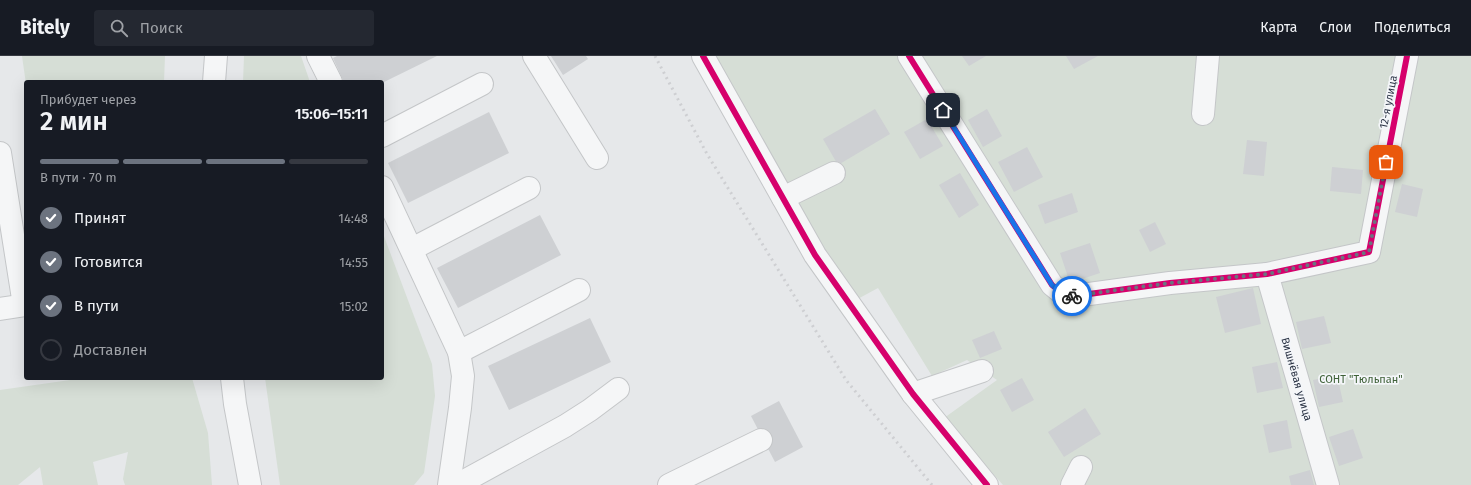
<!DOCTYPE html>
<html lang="ru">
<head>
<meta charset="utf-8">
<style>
	:root { --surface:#171b24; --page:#242831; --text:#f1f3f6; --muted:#9ea1a6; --line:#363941; --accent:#6c737f }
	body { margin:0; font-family:"Fira Sans",sans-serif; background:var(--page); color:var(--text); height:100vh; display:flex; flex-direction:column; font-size:15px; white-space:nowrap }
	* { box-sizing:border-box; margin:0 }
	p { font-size:13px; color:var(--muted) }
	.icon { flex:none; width:22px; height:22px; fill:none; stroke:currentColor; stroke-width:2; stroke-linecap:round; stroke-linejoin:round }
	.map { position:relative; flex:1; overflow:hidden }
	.panel { position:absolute; left:24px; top:24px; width:360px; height:300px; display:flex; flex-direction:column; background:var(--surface); border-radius:4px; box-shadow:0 4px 16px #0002 }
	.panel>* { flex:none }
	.pin { position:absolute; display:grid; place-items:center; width:34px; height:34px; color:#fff; margin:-17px; border-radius:8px; box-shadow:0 2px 6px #0006 }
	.courier { position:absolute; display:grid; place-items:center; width:40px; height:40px; margin:-20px; border:3px solid #1a73e8; border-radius:50%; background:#fff; color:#222; box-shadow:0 1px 5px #0007 }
	.summary em { font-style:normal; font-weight:600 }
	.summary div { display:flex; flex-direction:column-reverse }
	.summary { display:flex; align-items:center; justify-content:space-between; height:68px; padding:0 16px }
	h1 { font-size:26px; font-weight:600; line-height:30px }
	.bar { display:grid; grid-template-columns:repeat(4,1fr); gap:6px 4px; align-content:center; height:48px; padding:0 16px }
	.bar i { height:5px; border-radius:3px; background:var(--line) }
	.bar .on { background:var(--accent) }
	.bar p { grid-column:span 4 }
	ol { padding:0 16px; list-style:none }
	li { display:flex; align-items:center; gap:12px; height:44px }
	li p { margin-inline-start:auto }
	li .icon { padding:4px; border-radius:50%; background:var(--accent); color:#fff; stroke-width:4 }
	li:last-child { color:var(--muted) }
	li i { width:22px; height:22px; border:2px solid var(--line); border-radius:50% }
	header { display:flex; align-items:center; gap:24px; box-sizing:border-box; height:56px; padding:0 20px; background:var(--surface); border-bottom:1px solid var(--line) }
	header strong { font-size:19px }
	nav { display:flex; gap:22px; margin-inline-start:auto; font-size:14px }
	.search { width:280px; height:36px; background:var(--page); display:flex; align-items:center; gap:10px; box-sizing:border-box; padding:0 14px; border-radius:4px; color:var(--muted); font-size:15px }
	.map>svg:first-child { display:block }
	.green { fill:#d6ded6 }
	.building { fill:#ced0d3 }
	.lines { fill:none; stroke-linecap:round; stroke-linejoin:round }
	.minor-casing { stroke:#c4c6c8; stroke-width:24 }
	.minor { stroke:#f5f6f7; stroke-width:22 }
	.rail { stroke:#cecfd2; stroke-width:3; stroke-dasharray:2 4; stroke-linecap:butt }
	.cycleway-casing { stroke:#f4f6f9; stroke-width:8 }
	.cycleway { stroke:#d6006c; stroke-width:6 }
	.done { stroke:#6c737f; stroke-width:4; stroke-dasharray:0 7.2 }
	.route { stroke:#1a73e8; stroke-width:5 }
	.labels { text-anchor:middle; stroke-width:3.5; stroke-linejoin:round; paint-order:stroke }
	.street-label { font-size:11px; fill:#2b3445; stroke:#f4f6f9 }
	.park-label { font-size:11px; fill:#3f6138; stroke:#f4f6f9 }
</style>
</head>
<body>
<header>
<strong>Bitely</strong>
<div class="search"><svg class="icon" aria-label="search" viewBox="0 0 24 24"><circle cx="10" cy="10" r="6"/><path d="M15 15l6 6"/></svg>Поиск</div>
<nav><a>Карта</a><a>Слои</a><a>Поделиться</a></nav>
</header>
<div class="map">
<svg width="1471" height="429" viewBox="0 0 1471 429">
	<rect width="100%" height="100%" fill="#e6e8ea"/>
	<g class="green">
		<path d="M22,0h143l-1,26h-138v2z"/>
		<path d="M244,0h57l9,26h-67z"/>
		<path d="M713,0h758v429h-468l-59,-67 53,-38 -30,-20 -35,16 -54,-88 -24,13z"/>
		<path d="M382,175l50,133 3,32 -11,77 -10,12h-134l-15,-107h117z"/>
		<path d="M84,322h108l16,55 4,52h-87l-2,-6 5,-27 -35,10 5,23h-55l-3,-18 -22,18h-18v-95z"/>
	</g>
	<g class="building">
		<path d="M337,0h100l-55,27v-1h-38l-11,-24z"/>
		<path d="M551,0h35l2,3 -25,16z"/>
		<path d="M962,0h24l-17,10z"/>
		<path d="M1066,0h32l-24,13z"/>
		<path d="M875,53l15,25 -52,31 -15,-26z"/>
		<path d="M987,53l15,27 -19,11 -15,-27z"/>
		<path d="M489,56l20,41 -101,50 -20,-40z"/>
		<path d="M927,63l16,27 -23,13 -16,-27z"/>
		<path d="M1247,84l20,2 -3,34 -21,-2z"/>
		<path d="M1027,91l16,30 -29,15 -16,-30z"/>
		<path d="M1332,111l31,3 -2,24 -31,-3z"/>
		<path d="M960,117l19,32 -20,13 -20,-33z"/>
		<path d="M1402,128l21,5 -6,28 -22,-5z"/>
		<path d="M1072,137l6,19 -33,12 -7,-19z"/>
		<path d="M540,159l21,40 -103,53 -21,-40z"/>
		<path d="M1155,166l11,22 -16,8 -11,-22z"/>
		<path d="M1090,187l10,30 -30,10 -10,-30z"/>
		<path d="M1253,232l8,36 -36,9 -9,-36z"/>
		<path d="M1324,260l7,27 -29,6 -6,-27z"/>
		<path d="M590,262l21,44 -102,48 -21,-44z"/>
		<path d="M994,275l8,18 -22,9 -8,-18z"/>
		<path d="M1277,306l6,26 -26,5 -5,-26z"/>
		<path d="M1337,319l6,27 -24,5 -6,-27z"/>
		<path d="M1022,322l12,22 -22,12 -12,-22z"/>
		<path d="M779,345l24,46 -28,15 -24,-46z"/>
		<path d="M1085,352l16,26 -37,23 -16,-25z"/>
		<path d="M1287,364l5,28 -23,5 -6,-28z"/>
		<path d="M1353,373l10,29 -24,8 -10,-29z"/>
		<path d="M1310,414l4,15h-23l-2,-9z"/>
	</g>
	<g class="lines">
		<g class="minor-casing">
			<g id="minor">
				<path d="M318,0l13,26"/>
				<path d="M534,0l63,102"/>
				<path d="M703,0l112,199 98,139 74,91"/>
				<path d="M909,0l143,229 15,12 103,-14 97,-9 102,-22 38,-196"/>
				<path d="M214,26l2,-26"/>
				<path d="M1203,58l5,-58"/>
				<path d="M382,80l100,-52"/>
				<path d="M0,97l24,152"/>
				<path d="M382,131l77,165 4,24 -3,32 -11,77"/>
				<path d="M783,142l51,-25"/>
				<path d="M412,193l117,-61"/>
				<path d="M1267,218l61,211"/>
				<path d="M0,253l26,-4"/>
				<path d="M459,296l120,-62"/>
				<path d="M232,322l3,26 15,81"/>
				<path d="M913,338l69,-23"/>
				<path d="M457,429l108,-59 25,-16 28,-21"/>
				<path d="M669,429l92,-45"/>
				<path d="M1072,429l9,-18"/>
			</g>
		</g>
		<use href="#minor" class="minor"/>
		<path class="rail" d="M655,0l52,98 139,226 86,105"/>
		<g class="cycleway-casing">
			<g id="cycleway">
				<path d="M703,0l112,199 98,139 74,91"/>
				<path d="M909,0l143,229 15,12 103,-14 97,-9 102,-22 38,-196"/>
			</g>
		</g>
		<use href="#cycleway" class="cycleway"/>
	</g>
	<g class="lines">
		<path class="done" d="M1072,240l98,-13 97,-9 102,-22 17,-90"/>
		<path class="route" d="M943,54l109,175 15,12 5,-1"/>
	</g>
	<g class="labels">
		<g class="street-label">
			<text transform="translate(1388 46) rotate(-79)" y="4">12-я улица</text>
			<text transform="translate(1297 323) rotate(74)" y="4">Вишнёвая улица</text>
		</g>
		<g class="park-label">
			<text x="1361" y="327">СОНТ "Тюльпан"</text>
		</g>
	</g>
</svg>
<div class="pin" style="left:1386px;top:106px;background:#ea580c"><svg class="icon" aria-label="bag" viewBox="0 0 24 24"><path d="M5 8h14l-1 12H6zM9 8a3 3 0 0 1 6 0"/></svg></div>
<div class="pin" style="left:943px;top:54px;background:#1f2937"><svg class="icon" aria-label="home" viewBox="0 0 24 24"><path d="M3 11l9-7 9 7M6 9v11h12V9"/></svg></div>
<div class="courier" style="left:1072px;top:240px"><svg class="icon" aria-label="bike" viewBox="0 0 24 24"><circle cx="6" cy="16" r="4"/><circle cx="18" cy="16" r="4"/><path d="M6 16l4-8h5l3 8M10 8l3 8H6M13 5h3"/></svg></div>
<section class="panel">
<div class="summary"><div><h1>2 мин</h1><p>Прибудет через</p></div><em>15:06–15:11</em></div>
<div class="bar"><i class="on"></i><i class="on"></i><i class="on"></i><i></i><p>В пути · 70 m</p></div>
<ol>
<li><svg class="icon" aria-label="check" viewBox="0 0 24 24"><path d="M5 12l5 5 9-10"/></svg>Принят<p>14:48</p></li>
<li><svg class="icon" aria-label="check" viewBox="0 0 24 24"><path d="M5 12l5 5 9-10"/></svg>Готовится<p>14:55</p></li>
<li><svg class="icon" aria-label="check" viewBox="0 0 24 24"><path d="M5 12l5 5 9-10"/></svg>В пути<p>15:02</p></li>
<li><i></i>Доставлен</li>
</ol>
</section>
</div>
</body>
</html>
